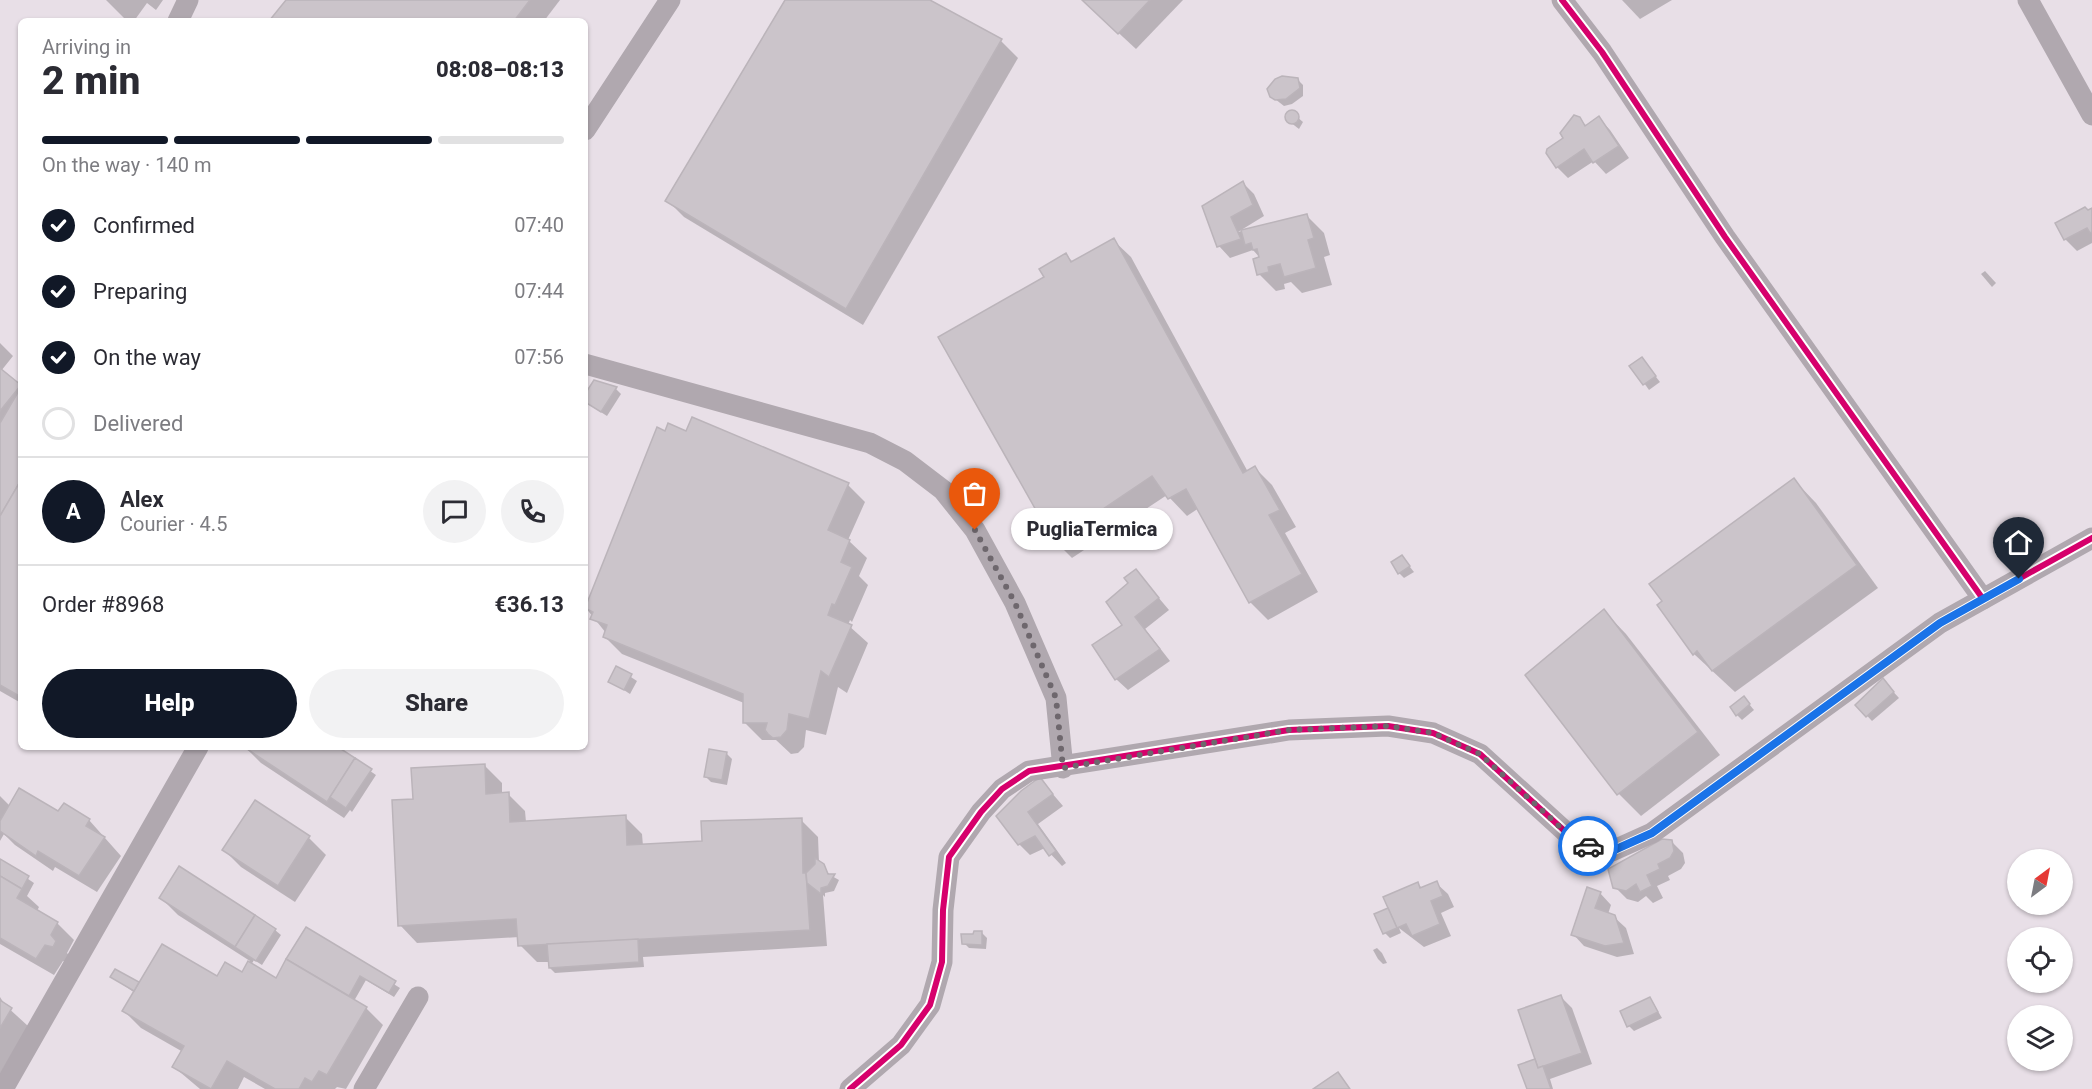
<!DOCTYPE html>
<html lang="en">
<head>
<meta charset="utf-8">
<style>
	:root { --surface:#fff; --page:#f2f2f3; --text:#2b2b33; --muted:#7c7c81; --line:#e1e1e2; --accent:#111827 }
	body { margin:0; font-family:Roboto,sans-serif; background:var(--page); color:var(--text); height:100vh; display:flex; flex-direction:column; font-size:22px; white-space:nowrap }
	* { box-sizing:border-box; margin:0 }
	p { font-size:20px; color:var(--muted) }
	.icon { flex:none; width:33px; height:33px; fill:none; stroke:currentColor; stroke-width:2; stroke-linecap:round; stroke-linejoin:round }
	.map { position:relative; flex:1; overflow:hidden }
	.side { position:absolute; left:18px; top:18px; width:570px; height:732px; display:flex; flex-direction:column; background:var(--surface); border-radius:9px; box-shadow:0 2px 4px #0004 }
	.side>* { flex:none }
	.needle { width:39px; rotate:32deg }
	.tools { position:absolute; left:2007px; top:849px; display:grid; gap:12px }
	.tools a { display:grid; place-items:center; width:66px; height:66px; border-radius:50%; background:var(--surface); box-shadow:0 2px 4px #0004; font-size:30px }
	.pin { position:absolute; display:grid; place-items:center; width:51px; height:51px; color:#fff; margin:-62px -26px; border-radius:50% 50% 50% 0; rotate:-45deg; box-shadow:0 0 6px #0007 }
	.pin .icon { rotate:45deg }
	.courier { position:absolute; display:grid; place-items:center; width:60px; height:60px; margin:-30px; border:4px solid #1a73e8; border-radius:50%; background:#fff; color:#222; box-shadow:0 2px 8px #0007 }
	.bubble { position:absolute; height:42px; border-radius:21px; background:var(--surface); box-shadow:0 2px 4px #0004; font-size:20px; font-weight:800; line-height:42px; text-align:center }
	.head em { font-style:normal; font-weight:800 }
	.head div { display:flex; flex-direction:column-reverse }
	.head { display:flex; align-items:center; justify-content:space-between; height:102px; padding:0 24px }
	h1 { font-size:39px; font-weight:800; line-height:45px }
	.bar { display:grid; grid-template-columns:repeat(4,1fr); gap:9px 6px; align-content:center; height:72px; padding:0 24px }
	.bar i { height:8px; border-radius:4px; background:var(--line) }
	.bar .current { background:var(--accent) }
	.bar p { grid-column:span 4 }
	.line { display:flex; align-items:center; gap:15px; padding:0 24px; border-top:2px solid var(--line) }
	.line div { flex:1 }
	.round { display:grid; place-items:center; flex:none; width:63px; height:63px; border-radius:32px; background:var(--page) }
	ol { padding:0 24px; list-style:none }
	li { display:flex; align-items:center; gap:18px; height:66px }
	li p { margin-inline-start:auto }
	li .icon { padding:6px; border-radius:50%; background:var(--accent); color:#fff; stroke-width:4 }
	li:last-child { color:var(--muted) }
	li i { width:33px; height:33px; border:3px solid var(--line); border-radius:50% }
	.action { display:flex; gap:12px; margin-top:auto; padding:12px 24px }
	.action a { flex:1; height:69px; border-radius:36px; background:var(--accent); color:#fff; font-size:24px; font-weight:800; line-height:69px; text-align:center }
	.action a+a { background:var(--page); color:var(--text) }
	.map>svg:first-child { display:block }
	.shadow { fill:#0003 }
	.building { fill:#cbc4ca; stroke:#bbb4ba; stroke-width:1.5 }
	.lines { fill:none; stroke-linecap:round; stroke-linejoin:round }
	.street { stroke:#b0a8af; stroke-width:21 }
	.cycleway-casing { stroke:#fff; stroke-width:10 }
	.cycleway { stroke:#d6006c; stroke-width:6 }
	.done { stroke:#6e676d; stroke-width:6; stroke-dasharray:0 10.8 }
	.route { stroke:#1a73e8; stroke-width:8 }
</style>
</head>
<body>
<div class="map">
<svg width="2092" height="1089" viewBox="0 0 2092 1089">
	<rect width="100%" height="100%" fill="#e8dfe7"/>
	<g class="shadow">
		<path d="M106,0h57l-7,10 -9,-7 -13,18h-7z"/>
		<path d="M288,0h272l-16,21h-273z"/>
		<path d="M787,0h140l74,41 17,17 -155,267 -179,-108 -17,-17z"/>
		<path d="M1083,0h100l-47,49z"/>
		<path d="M1622,0h50l-32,19z"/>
		<path d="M1298,80l5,5v11l-11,8 -8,2 -9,-7z"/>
		<path d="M1291,112l12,10 -4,7 -13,-10z"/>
		<path d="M1599,118l11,12 19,28 -23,16 -12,-13 -26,17 -11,-11 8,-29 14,-19 8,7z"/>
		<path d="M1243,183l11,11 10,22 -26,16 69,-16 17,17 6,22 -6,2 8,28 -30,8 -11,-11 -7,2 1,5 -9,2 -17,-17 2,-15 -8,-9 -23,8 -11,-12z"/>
		<path d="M2092,210v33l-15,8 -11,-11 -9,-16z"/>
		<path d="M1113,240l18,17 117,215 7,-4 17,17 24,42 -11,6 33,59 -50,28 -17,-17 -52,-95 -12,8 -20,-21 -95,63 -17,-17 -9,-263 20,-23 7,7z"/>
		<path d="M1985,271l11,12 -4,4 -11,-13z"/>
		<path d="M0,343l13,13 -12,15 20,16v316l-21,-12v-265l2,-3 -2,-1z"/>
		<path d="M1642,359l18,23 -11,8 -17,-24z"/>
		<path d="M616,389l5,5 -14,22 -22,-14v-5z"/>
		<path d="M666,433h21l161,52 17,17 -17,38 19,18 -8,18 9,9 -16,37 -2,-2 -2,5 20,18 -21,50 -9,-6 -12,48 -20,-5 -2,17 -6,6 -7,1 -15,-14h-14l-18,-18v-19l-122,-49 -17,-17 1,-4 -21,-26z"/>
		<path d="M1794,480l22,23 62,85 -143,104 -41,-38z"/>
		<path d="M1402,557l12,15 -10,6 -5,-5z"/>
		<path d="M1136,571l33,39 -24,19 25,32 -42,29 -12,-11 8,-54z"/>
		<path d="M1604,611l22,23 94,121 -79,61 -22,-22z"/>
		<path d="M617,668l20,13 -7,13 -20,-13z"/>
		<path d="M1888,686l11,12 -27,23 -15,-16z"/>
		<path d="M1749,704l5,6 -12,10 -5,-5z"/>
		<path d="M245,747h90l41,28 -24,37 -2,-2 -6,8 -83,-55z"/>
		<path d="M727,754l5,5 -5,26 -16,-3 -6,-6z"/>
		<path d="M484,765l18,18v11h6l17,17 1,11 99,-5 17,17 1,12 61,-3 97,-23 17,17 1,25 11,13 9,5 -5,11 -9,2v4l-2,-2 4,51 -184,11 1,10 -89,6 -5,-5v-6h-13l-17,-17 -1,-8 -102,6 -17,-18 15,-124z"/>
		<path d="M1040,779l23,27 -25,18 28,39 -4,3 -17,-18 -15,7 -11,-11 3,-52z"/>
		<path d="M0,796l10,10 79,14 32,36 -24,36 -42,-25 -2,4 -38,-26 -11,-11 -4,7z"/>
		<path d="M255,802l54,36 17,17 -31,47 -54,-35 -17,-17z"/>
		<path d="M1671,841l12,12 2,10 -4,6 -13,7 2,4 -13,6 6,12 -10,5 -7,-7 -8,6 -11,-3 -12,-12z"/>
		<path d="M0,860l34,23 -7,13 12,11 -2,4 20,12 17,17 -7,13 5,6 -4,4 -5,-2 -9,14 -54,-31z"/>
		<path d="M1436,883l12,11 6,13 -13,6 10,23 -27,11 -25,-19 2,5 -11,5 -5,-5 3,-24 30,-25 5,5z"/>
		<path d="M1600,893l11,12 -3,9 6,3 12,11 8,26 -17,3 -33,-11 -11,-12z"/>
		<path d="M161,898l114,32 6,5 -19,30 -8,-5 -3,5 25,15 30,-51 94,59 -6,9 -28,-17 -12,21 12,7 17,17 -37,64 -9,-2 -2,2h-70l-21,-12 -6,12h-38l-26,-22 9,-15 -42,-24 -17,-17 11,-18 -23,-16 4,-6 23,14 103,-11 8,-13 -72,-46z"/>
		<path d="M982,933l5,5 -1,11 -17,-1 -5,-5z"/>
		<path d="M1377,948l5,5 5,10 -4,1 -5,-5 -5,-9z"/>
		<path d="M0,997l5,8 23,21 -28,48z"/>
		<path d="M1561,997l11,11 20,56 -42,15 3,10h-25z"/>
		<path d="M1650,998l12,20 -28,13 -5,-5z"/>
	</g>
	<g class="building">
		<path d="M286,0h244l-16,21h-245z"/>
		<path d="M785,0h145l72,39 -156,270 -181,-108z"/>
		<path d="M1082,0h68l-32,34z"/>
		<path d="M1282,76l16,2 2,10 -14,11 -11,1 -5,-3 -3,-8 8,-10z"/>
		<circle cx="1292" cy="117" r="7"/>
		<path d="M1574,115l6,2 5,9 14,-10 20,30 -26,17 -9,-14 -28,19 -10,-15 1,-4 16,-11 -3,-5z"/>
		<path d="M1243,181l10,24 -22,12 10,22 -24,8 -15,-41z"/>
		<path d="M2085,207l3,3 4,-2v24l-2,1 -3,-5 -23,12 -9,-17z"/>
		<path d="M1307,214l7,24 -6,2 8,28 -32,9 -4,-13 -12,3 1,5 -12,3 -4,-16 6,-2 -2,-8 -4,1 -2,-7 -6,2 -4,-15z"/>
		<path d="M1114,238l129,235 12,-7 25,44 -11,5 33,59 -53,29 -63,-114 -18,10 -16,-23 -98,66 -116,-205 106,-60 -5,-8 27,-16 5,9z"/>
		<path d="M1642,357l14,19 -13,9 -14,-19z"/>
		<path d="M0,368l21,17 -21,26z"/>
		<path d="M594,380l23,7 -16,25 -16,-10v-8z"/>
		<path d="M21,387v93l-21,36v-93z"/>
		<path d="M692,417l157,66 -21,47 22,10 -9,22 11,5 -17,38 -3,-1 -4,11 24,10 -23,52 -8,-6 -12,48 -20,-5 -2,16 -6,7 -8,1 -5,-4 -3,-4 2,-7h-24v-29l-140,-57 4,-12 -17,-6 3,-7 -8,-4 72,-181 8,4 3,-8 18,8z"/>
		<path d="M1794,478l63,87 -145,106 -15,-20 -4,4 -36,-50 5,-4 -13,-17z"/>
		<path d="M21,480v217l-21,-12v-169z"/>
		<path d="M1402,555l8,11 -12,8 -7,-12z"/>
		<path d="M1136,569l23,29 -24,19 25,32 -45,31 -23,-35 30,-20 -16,-23 22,-19 -4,-5z"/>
		<path d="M1604,609l94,123 -81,63 -92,-120z"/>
		<path d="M616,666l16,8 -8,16 -16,-8z"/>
		<path d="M1883,678l11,14 -28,25 -11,-12z"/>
		<path d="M1744,696l6,8 -14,12 -6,-9z"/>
		<path d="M244,747h94l17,11 -28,44z"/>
		<path d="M709,749l18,3 -5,28 -18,-3z"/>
		<path d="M355,758l17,11 -26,39 -16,-11z"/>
		<path d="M485,764l1,30 23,-2 1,30 116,-7 1,30 75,-4 -1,-20 101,-3 1,55h3l4,57 -292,16 -2,-27 -118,7 -6,-126 21,-1 -2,-31z"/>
		<path d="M1040,777l13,17 -25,18 28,39 -7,5 -14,-20 -17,9 -22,-29 25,-25z"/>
		<path d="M19,788l39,23 6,-8 26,16 -4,7 19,11 -26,39 -41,-25 -2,5 -36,-25v-10z"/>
		<path d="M255,800l55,36 -32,50 -56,-36z"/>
		<path d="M1662,839l10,1 2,11 -4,7 -12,6 2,5 -13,6 5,11 -12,6 -4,-8 -10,7 -13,-3 -5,-19z"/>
		<path d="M815,858l9,6 4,10h7l-7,12 -7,2v6l-14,-11 -1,-10 9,-9z"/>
		<path d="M0,859l29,17 -7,13 -22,-13z"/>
		<path d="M179,866l76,49 -20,32 -76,-49z"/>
		<path d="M0,876l22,13 -5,9 41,24 -7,13 5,6 -3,6 -8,-2 -9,14 -36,-21z"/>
		<path d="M1437,881l6,15 -12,5 9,23 -28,12 -6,-12 -9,4 -14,-31 35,-15 2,6z"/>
		<path d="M1587,887l14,5 -6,16 20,7 9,28 -19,3 -34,-11z"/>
		<path d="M1388,908l9,20 -14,6 -9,-20z"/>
		<path d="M255,915l21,14 -20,32 -21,-14z"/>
		<path d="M306,927l90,54 -7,12 -29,-17 -11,20 -63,-37z"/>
		<path d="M974,931h8v14l-20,-1 -1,-10h12z"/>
		<path d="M638,939l1,23 -90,6 -2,-24z"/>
		<path d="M162,944l55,32 8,-14 17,10 6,-11 28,17 10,-19 81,48 -40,68 -8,-4 -7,11 -7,-4 -6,11h-24l-48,-28 -16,28 -39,-22 12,-21 -62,-35z"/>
		<path d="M115,969l24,13 -5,9 -24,-14z"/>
		<path d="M1561,995l21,58 -44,15 -20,-58z"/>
		<path d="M1650,997l8,15 -31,15 -7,-16z"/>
		<path d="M0,1000l12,8 -12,20z"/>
		<path d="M1535,1059l3,9 5,-2 8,23h-24l-9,-24z"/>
		<path d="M1338,1072l12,17h-37z"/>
	</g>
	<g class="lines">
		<g class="street">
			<path d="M1562,0l40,52 123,185 258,362"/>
			<path d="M2028,0l64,115"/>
			<path d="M178,21l10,-21"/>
			<path d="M585,130l85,-130"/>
			<path d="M585,364l285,79 35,18 38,29 32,40 40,73 41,95 7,70"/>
			<path d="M3,1089l195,-342"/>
			<path d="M364,1089l54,-92"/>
			<path d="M850,1089l51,-44 29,-40 12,-43 1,-52 6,-53 32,-45 21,-23 27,-18 260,-41 99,-4 45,7 47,21 100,91 32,6 40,-18 288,-210 152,-85"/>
		</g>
		<g class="cycleway-casing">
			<g id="cycleway">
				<path d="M1562,0l40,52 123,185 258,362"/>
				<path d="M850,1089l51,-44 29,-40 12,-43 1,-52 6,-53 32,-45 21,-23 27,-18 260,-41 99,-4 45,7 47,21 100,91 32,6 40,-18 288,-210 152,-85"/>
			</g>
		</g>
		<use href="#cycleway" class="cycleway"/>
	</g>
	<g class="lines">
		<path class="done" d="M975,530l40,73 41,95 7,70 226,-38 99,-4 45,7 47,21 100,91 8,1"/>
		<path class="route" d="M1588,846l24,5 40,-18 288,-210 79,-44"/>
	</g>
</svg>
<div class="tools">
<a><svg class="needle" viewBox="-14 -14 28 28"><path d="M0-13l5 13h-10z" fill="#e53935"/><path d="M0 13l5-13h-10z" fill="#7c7c81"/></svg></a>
<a><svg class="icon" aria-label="locate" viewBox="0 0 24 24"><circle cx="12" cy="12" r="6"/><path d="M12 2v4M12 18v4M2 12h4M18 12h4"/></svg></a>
<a><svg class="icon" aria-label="layers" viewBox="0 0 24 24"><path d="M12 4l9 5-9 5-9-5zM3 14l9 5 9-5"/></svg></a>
</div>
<div class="pin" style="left:975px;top:530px;background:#ea580c"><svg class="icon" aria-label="bag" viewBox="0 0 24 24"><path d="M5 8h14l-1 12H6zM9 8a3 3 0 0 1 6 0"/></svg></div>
<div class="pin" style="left:2019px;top:579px;background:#1f2937"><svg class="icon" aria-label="home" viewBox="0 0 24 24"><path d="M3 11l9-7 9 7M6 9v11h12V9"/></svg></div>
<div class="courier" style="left:1588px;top:846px"><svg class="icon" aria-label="car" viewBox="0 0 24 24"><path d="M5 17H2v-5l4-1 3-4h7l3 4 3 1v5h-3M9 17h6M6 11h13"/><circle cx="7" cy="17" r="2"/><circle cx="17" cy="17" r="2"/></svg></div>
<div class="bubble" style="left:1011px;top:508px;width:162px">PugliaTermica</div>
<section class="side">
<div class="head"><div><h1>2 min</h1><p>Arriving in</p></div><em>08:08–08:13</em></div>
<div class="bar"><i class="current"></i><i class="current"></i><i class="current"></i><i></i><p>On the way · 140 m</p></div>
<ol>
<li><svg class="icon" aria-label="check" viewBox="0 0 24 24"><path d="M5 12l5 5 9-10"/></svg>Confirmed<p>07:40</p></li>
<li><svg class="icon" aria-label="check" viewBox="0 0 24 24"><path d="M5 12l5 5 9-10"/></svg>Preparing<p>07:44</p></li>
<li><svg class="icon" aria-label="check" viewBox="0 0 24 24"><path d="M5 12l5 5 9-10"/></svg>On the way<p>07:56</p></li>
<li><i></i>Delivered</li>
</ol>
<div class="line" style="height:108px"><b class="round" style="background:var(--accent);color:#fff">A</b><div><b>Alex</b><p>Courier · 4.5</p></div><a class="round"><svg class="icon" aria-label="chat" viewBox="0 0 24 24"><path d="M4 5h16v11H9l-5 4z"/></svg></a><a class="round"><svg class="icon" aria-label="phone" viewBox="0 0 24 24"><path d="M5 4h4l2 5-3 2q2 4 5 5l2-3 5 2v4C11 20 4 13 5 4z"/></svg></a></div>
<div class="line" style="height:78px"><div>Order #8968</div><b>€36.13</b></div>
<div class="action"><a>Help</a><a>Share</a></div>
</section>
</div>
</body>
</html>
